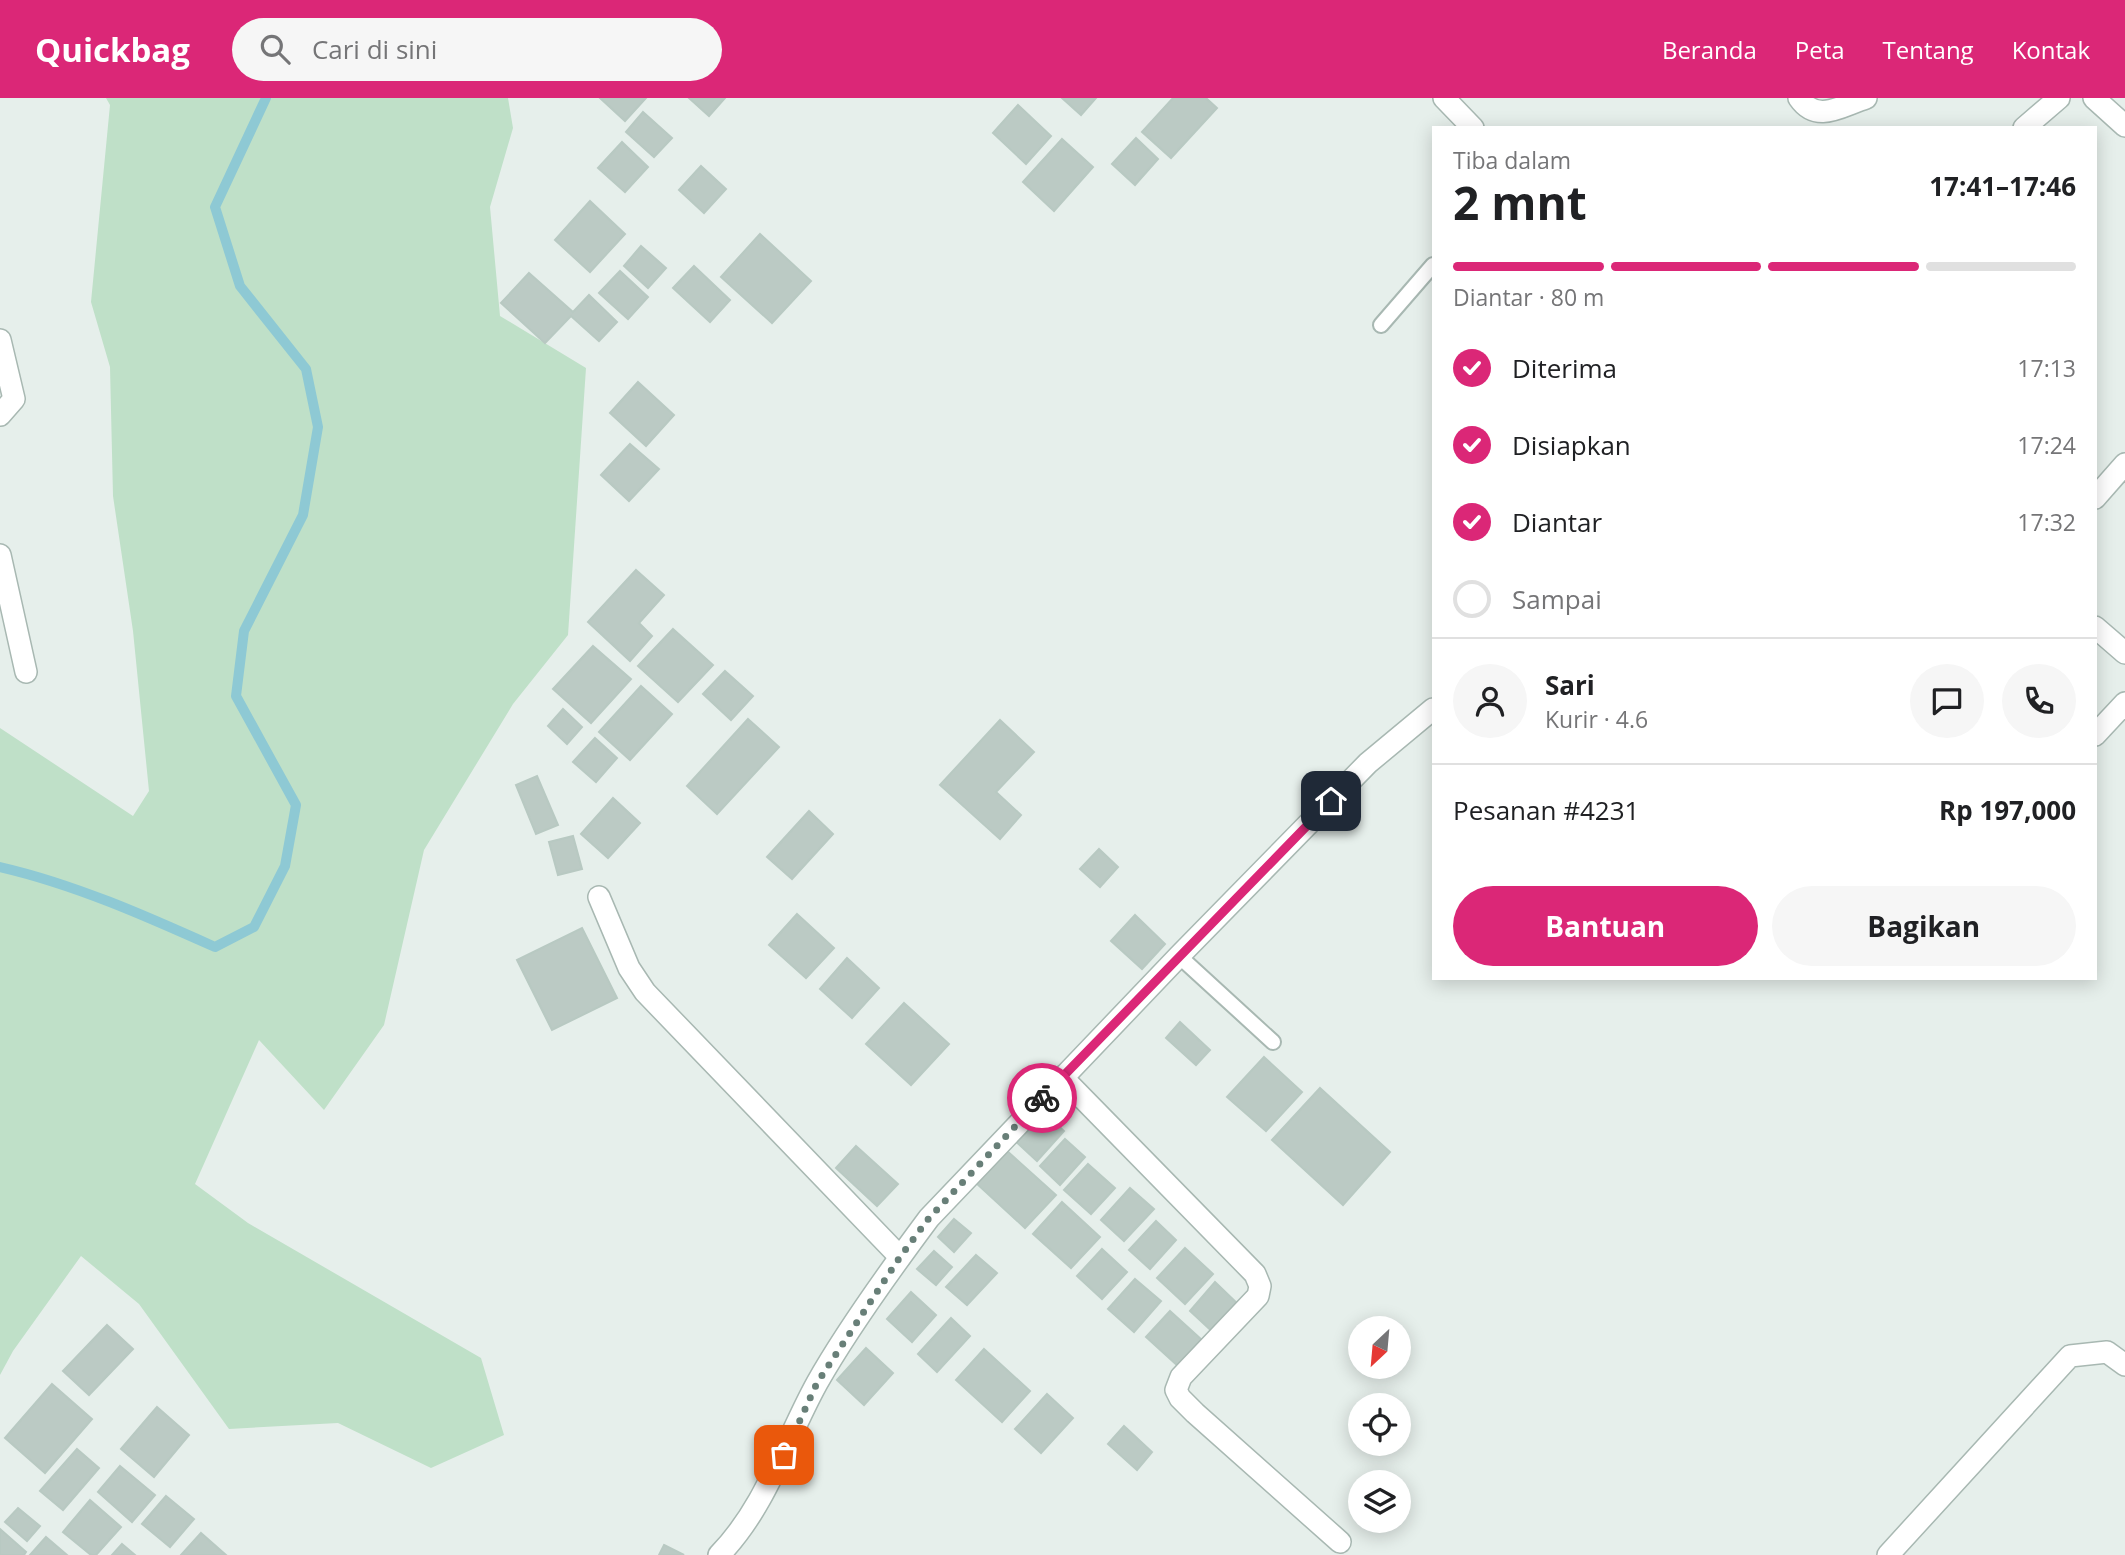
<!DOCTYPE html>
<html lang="id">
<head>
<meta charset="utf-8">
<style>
	:root { --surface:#fff; --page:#f6f6f6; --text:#202124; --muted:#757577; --line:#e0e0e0; --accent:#db2777 }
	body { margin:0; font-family:"Open Sans",sans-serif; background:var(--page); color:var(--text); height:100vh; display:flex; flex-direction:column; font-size:26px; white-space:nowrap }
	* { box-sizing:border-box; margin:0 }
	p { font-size:23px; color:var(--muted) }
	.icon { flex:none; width:38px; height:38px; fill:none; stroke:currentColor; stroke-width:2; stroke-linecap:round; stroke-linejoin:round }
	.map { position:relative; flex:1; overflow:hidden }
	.side { position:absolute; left:1432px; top:28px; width:665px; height:854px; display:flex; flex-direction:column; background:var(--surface); border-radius:0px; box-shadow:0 4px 18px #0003 }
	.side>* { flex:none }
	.needle { width:46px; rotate:206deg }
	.controls { position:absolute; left:1348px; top:1218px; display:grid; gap:14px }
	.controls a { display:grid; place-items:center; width:63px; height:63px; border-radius:50%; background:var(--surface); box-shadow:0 4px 18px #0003; font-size:35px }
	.pin { position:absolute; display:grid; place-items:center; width:60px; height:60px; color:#fff; margin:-30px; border-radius:14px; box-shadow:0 4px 10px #0006 }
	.courier { position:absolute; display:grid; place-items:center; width:70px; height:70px; margin:-35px; border:5px solid #db2777; border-radius:50%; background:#fff; color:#222; box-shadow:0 2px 9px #0007 }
	.head em { font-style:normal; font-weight:700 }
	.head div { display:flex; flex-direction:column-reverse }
	.head { display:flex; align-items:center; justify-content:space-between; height:119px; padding:0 21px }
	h1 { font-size:46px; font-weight:700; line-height:52px }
	.bar { display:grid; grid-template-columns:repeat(4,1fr); gap:10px 7px; align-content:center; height:84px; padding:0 21px }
	.bar i { height:9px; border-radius:5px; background:var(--line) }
	.bar .on { background:var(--accent) }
	.bar p { grid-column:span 4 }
	.line { display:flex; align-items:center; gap:18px; padding:0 21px; border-top:2px solid var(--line) }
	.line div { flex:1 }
	.round { display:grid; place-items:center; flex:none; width:74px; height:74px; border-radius:37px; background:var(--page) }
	ol { padding:0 21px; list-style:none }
	li { display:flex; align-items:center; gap:21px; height:77px }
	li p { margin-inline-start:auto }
	li .icon { padding:7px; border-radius:50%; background:var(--accent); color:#fff; stroke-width:4 }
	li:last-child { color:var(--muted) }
	li i { width:38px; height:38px; border:4px solid var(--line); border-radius:50% }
	.cta { display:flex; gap:14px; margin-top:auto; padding:14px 21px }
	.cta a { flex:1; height:80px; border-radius:42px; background:var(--accent); color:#fff; font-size:28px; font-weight:700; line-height:80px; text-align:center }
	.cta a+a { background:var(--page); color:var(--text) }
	header { display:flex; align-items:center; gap:42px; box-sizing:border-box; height:98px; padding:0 35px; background:var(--accent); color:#fff }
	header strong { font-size:33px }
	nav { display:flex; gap:38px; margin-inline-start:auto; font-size:24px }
	.search { width:490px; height:63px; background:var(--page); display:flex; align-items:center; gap:18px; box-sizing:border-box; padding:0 24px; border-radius:38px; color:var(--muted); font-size:26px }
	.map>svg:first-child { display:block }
	.green { fill:#bfe0c8 }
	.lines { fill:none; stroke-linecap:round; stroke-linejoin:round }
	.stream { stroke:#8ec9d4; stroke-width:10 }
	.building { fill:#bbcac4; stroke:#b8c9c2; stroke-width:2 }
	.lane-casing { stroke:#a8b8b2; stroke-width:18 }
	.street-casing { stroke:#a8b8b2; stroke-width:24 }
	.lane { stroke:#fff; stroke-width:14 }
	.street { stroke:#fff; stroke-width:21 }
	.done { stroke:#687f78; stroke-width:7; stroke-dasharray:0 12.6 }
	.route { stroke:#db2777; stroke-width:9 }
</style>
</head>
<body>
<header>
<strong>Quickbag</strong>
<div class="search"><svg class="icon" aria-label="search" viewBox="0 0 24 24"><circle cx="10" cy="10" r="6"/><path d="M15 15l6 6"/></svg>Cari di sini</div>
<nav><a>Beranda</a><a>Peta</a><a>Tentang</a><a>Kontak</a></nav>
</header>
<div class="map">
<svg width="2125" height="1457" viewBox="0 0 2125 1457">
	<rect width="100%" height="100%" fill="#e6efeb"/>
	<path class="green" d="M106,0h402l5,30 -23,79 10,109 86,52 -18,267 -55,69 -89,146 -40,175 -60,85 -65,-70 -64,144 53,39 233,135 23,77 -73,33 -93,-45 -109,6 -90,-125 -58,-48 -68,95 -13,24v-647l133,88 16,-25 -16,-160 -20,-135 -3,-129 -19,-65 19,-197z"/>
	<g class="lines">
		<path class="stream" d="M0,769c74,17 146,49 215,80l39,-20 31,-61 11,-61 -60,-109 8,-65 59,-116 15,-88 -12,-58 -66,-83 -25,-79 51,-109"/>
	</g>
	<g class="building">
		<path d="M600,0h46l-21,23z"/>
		<path d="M689,0h36l-16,18z"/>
		<path d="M1062,0h34l-15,17z"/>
		<path d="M1173,0h33l11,10 -46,50 -29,-26z"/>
		<path d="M1018,7l33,31 -25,28 -33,-31z"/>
		<path d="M643,14l29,26 -18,19 -28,-25z"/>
		<path d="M1136,40l22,21 -23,26 -23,-21z"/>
		<path d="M1062,41l31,28 -39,44 -31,-29z"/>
		<path d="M622,44l26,25 -23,25 -27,-24z"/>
		<path d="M701,68l25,23 -22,24 -25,-23z"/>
		<path d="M590,103l35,33 -35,38 -35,-32z"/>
		<path d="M760,136l51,47 -39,42 -51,-46z"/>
		<path d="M641,148l25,22 -18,20 -24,-22z"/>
		<path d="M694,168l36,34 -20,22 -37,-34z"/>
		<path d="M620,173l28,26 -20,22 -29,-26z"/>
		<path d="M529,175l44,39 16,-17 28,27 -18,19 -28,-25 -26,27 -44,-40z"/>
		<path d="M638,284l36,33 -28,31 -36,-33z"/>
		<path d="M630,346l29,25 -30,32 -28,-26z"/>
		<path d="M636,472l28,25 -25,28 13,13 -22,25 -42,-39z"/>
		<path d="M673,531l40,36 -35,37 -40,-36z"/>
		<path d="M593,548l38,33 -40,44 -38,-34z"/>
		<path d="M725,573l28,25 -22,24 -28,-26z"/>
		<path d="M641,588l31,28 -42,46 -31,-28z"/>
		<path d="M563,611l19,18 -15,17 -19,-18z"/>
		<path d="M748,621l31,28 -62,67 -30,-28z"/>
		<path d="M1000,622l34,32 -38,40 25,23 -21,24 -60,-54z"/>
		<path d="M595,640l22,20 -21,24 -23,-20z"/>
		<path d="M537,678l21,49 -22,9 -20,-49z"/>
		<path d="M613,700l27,25 -32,35 -27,-24z"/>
		<path d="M809,713l24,23 -41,45 -25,-22z"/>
		<path d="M573,738l9,33 -24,6 -9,-33z"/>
		<path d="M1099,751l19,18 -18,20 -20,-18z"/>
		<path d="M797,816l37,34 -28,30 -37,-33z"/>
		<path d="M1135,817l30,29 -23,25 -31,-28z"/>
		<path d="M582,830l35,70 -65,32 -35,-70z"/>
		<path d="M847,860l32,30 -27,30 -32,-29z"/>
		<path d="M904,905l45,41 -38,41 -45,-41z"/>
		<path d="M1180,924l30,28 -14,15 -30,-27z"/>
		<path d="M1264,959l38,35 -36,39 -39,-34z"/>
		<path d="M1320,990l70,64 -47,53 -71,-65z"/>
		<path d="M1039,1010l25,23 -27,30 -25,-23z"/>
		<path d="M1065,1041l20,18 -25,28 -20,-19z"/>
		<path d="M856,1048l42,38 -21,22 -41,-38z"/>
		<path d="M1006,1052l50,45 -31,33 -49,-45z"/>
		<path d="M1088,1066l27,24 -24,26 -27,-24z"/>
		<path d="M1130,1090l24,21 -30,32 -23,-21z"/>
		<path d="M1062,1104l38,35 -29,31 -38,-34z"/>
		<path d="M954,1121l17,14 -17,19 -16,-15z"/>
		<path d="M1156,1123l20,19 -26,29 -21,-19z"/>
		<path d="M1185,1150l28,26 -28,30 -28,-26z"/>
		<path d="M1102,1151l25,23 -25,27 -25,-23z"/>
		<path d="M934,1153l18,16 -16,18 -19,-16z"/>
		<path d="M976,1157l21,18 -30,32 -21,-18z"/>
		<path d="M1135,1181l26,22 -27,31 -26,-23z"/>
		<path d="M1215,1184l26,25 -25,28 -26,-24z"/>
		<path d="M911,1194l25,23 -24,27 -25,-23z"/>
		<path d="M1170,1213l32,29 -24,26 -32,-29z"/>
		<path d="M951,1220l19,18 -33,36 -19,-18z"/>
		<path d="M107,1227l26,24 -44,46 -26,-24z"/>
		<path d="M866,1250l27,25 -29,32 -27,-25z"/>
		<path d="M984,1251l46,42 -28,31 -46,-42z"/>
		<path d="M52,1286l40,35 -47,54 -40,-35z"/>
		<path d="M1047,1296l26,24 -32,35 -26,-24z"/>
		<path d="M157,1309l32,28 -35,42 -33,-28z"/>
		<path d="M1124,1328l28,26 -15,18 -29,-26z"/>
		<path d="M77,1351l22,19 -36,42 -23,-19z"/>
		<path d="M120,1368l35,29 -23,27 -34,-30z"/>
		<path d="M166,1398l28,23 -24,28 -28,-23z"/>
		<path d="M90,1402l31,27 -25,28h-5l-28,-23z"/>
		<path d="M18,1410l22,18 -13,15 -22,-19z"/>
		<path d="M0,1431l26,23 -2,3h-24z"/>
		<path d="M201,1435l25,22h-45z"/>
		<path d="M46,1439l21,18h-37z"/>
		<path d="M122,1446l13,11h-23z"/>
		<path d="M664,1447l20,10h-25z"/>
	</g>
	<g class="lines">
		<g class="lane-casing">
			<g id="lane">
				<path d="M1381,227l52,-60"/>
				<path d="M1179,858l94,86"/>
			</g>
		</g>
		<g class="street-casing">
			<g id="street">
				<path d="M1444,0l29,30"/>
				<path d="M1799,0c18,26 42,8 67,0"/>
				<path d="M2094,0l31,28"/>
				<path d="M2024,30l35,-30"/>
				<path d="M0,242l14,59 -14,16"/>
				<path d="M2095,400l30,-34"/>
				<path d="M0,457l26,117"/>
				<path d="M2095,529l30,26"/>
				<path d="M2095,637l30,-32"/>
				<path d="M599,799l30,71 16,24 255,265"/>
				<path d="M1062,979l193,197 5,12 -2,10 -77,81 -5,13 4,8 15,15 145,129"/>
				<path d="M719,1457c47,-48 66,-114 98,-172 31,-55 74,-114 112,-165l250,-262 189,-193 65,-54"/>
				<path d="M1888,1457l182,-199 37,-4 18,13"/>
			</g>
		</g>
		<use href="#lane" class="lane"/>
		<use href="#street" class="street"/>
	</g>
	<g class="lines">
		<path class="done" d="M784,1357l33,-72 83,-126 29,-39 113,-120"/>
		<path class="route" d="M1042,1000l289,-297"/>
	</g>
</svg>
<div class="controls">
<a><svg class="needle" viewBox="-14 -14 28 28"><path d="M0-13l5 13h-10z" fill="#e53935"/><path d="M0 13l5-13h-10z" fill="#757577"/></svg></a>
<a><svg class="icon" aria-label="locate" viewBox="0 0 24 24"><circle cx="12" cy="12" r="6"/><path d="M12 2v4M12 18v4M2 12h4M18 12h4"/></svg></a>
<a><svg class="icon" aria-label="layers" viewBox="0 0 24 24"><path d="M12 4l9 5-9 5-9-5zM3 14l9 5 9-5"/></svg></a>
</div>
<div class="pin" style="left:784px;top:1357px;background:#ea580c"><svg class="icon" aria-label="bag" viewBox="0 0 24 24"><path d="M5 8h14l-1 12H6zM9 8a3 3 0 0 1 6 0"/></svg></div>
<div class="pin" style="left:1331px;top:703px;background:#1f2937"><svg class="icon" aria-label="home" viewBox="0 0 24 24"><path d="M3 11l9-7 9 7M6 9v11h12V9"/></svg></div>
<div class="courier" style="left:1042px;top:1000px"><svg class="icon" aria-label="bike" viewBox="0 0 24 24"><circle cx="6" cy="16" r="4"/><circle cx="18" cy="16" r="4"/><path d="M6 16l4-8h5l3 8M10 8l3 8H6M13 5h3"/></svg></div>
<section class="side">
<div class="head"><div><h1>2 mnt</h1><p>Tiba dalam</p></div><em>17:41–17:46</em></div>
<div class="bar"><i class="on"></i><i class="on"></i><i class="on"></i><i></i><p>Diantar · 80 m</p></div>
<ol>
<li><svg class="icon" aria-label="check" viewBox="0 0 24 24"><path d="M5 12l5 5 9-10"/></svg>Diterima<p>17:13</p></li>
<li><svg class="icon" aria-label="check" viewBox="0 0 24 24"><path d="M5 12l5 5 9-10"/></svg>Disiapkan<p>17:24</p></li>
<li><svg class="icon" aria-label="check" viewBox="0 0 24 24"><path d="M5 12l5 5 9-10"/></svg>Diantar<p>17:32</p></li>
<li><i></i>Sampai</li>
</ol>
<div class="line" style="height:126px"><a class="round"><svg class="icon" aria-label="person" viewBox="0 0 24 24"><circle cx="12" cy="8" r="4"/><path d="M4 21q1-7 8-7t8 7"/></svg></a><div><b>Sari</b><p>Kurir · 4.6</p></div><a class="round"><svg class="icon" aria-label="chat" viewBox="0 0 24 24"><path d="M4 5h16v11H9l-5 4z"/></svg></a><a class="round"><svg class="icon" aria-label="phone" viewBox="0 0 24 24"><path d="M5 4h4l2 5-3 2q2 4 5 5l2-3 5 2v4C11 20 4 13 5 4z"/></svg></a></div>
<div class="line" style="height:91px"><div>Pesanan #4231</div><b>Rp 197,000</b></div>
<div class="cta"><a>Bantuan</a><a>Bagikan</a></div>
</section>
</div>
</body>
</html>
